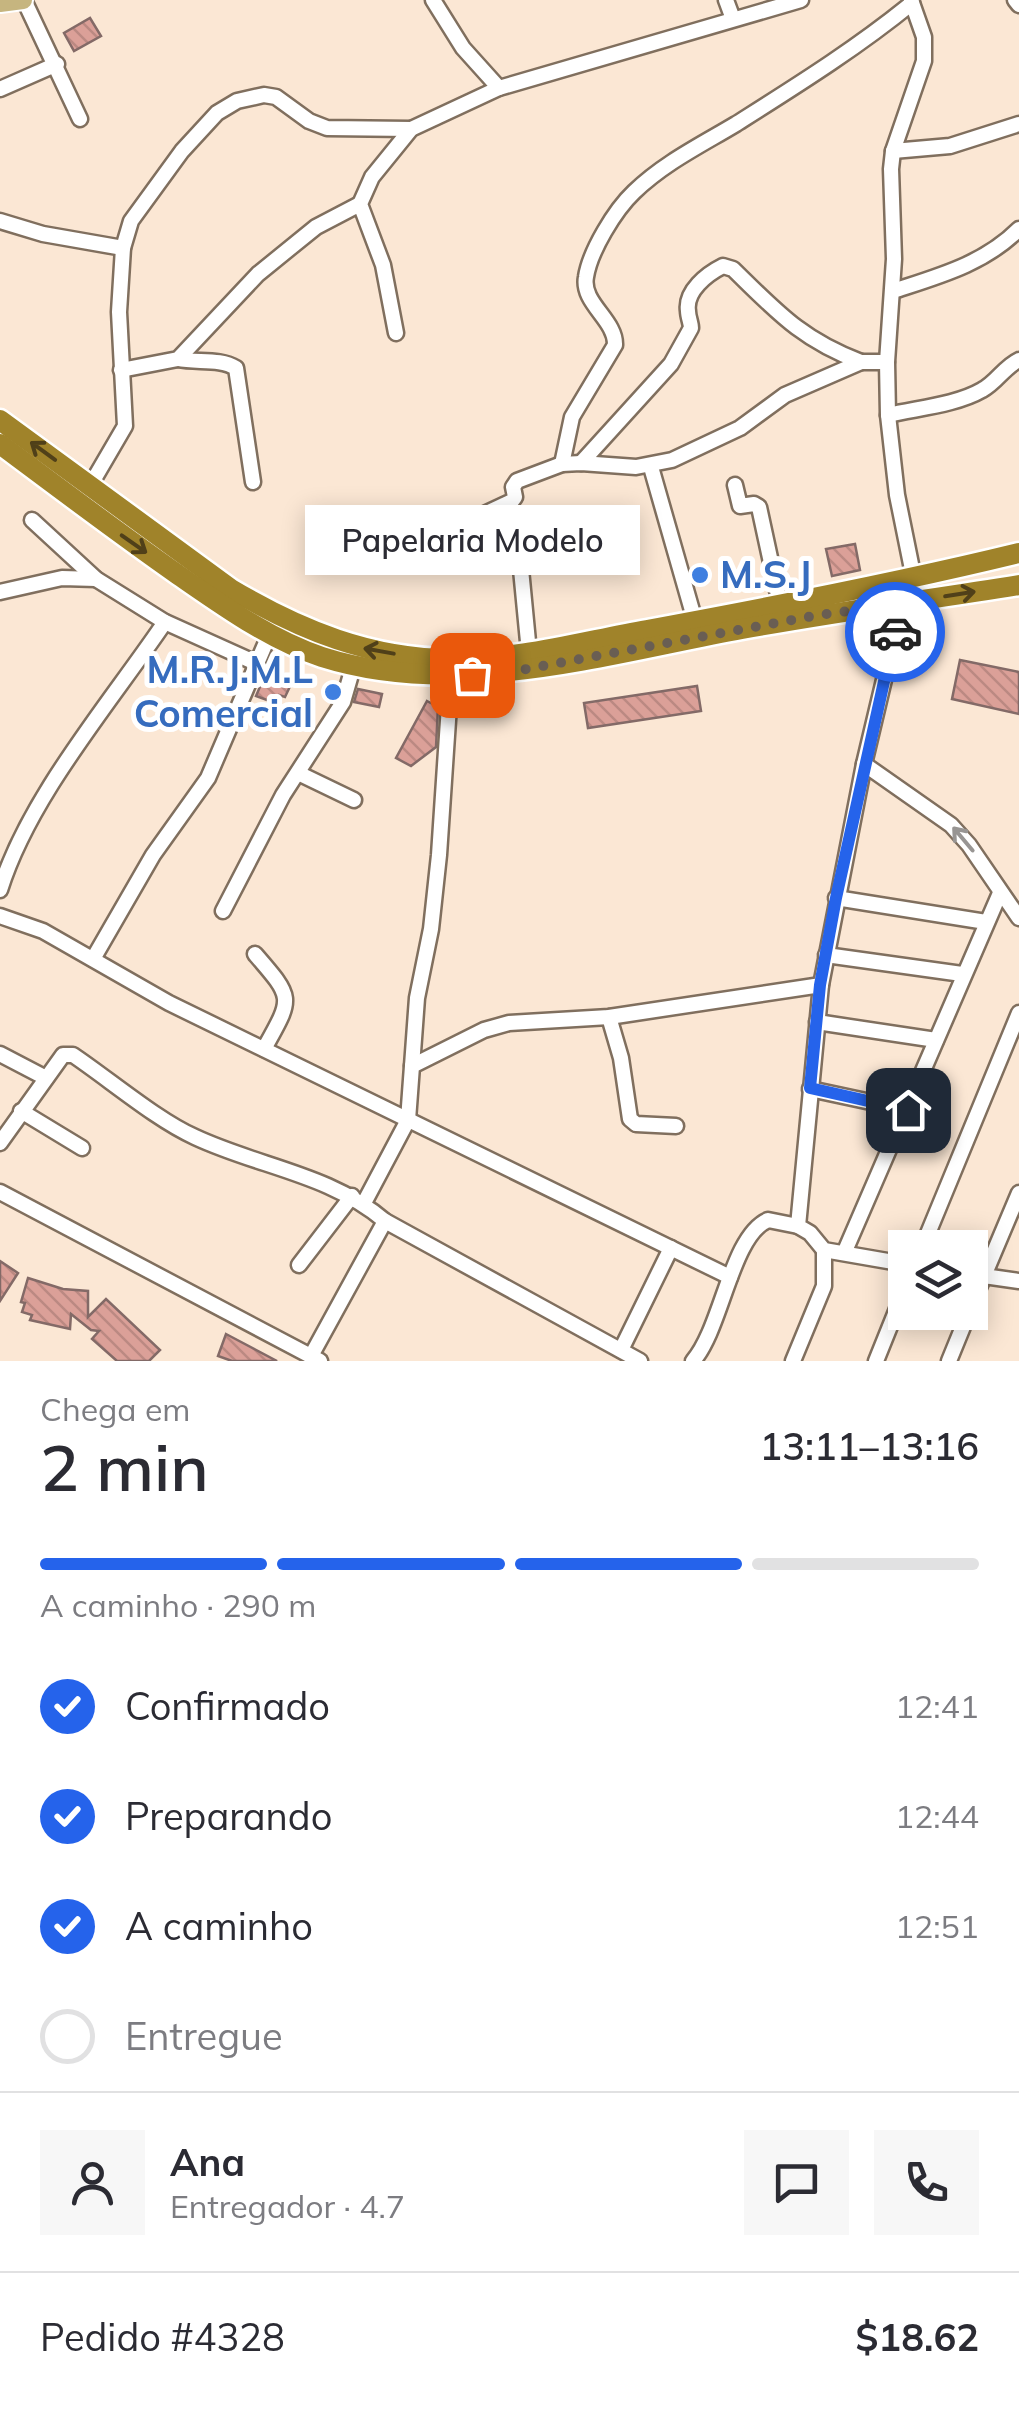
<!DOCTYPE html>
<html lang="pt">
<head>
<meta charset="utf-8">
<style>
	:root { --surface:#fff; --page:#f7f7f7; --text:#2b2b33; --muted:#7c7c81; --line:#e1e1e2; --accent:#2563eb }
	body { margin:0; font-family:Mulish,sans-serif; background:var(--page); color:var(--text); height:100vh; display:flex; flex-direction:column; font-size:38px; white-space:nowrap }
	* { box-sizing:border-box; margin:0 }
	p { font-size:32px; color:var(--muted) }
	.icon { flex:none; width:55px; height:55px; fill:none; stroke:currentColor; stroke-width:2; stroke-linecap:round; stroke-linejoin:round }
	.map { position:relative; height:1361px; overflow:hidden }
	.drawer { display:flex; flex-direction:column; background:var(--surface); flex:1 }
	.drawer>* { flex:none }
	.buttons { position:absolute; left:888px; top:1230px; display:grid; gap:20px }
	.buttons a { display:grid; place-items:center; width:100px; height:100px; border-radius:0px; background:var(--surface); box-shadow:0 5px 25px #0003; font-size:50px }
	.pin { position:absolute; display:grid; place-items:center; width:85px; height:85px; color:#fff; margin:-42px; border-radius:20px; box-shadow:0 5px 15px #0006 }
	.courier { position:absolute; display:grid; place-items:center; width:100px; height:100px; margin:-50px; border:8px solid #2563eb; border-radius:50%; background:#fff; color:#222; box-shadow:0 2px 12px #0007 }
	.bubble { position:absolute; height:70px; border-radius:0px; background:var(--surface); box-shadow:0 5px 25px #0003; font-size:32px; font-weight:600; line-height:70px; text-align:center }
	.headline em { font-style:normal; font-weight:600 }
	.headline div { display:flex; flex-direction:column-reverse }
	.headline { display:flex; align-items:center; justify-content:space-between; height:170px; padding:0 40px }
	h1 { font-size:65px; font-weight:600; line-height:75px }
	.bar { display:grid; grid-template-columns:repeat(4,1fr); gap:15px 10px; align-content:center; height:120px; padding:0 40px }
	.bar i { height:12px; border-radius:8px; background:var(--line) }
	.bar .selected { background:var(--accent) }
	.bar p { grid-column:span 4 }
	.line { display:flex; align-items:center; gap:25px; padding:0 40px; border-top:2px solid var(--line) }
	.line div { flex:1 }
	.round { display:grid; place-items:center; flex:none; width:105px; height:105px; border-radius:0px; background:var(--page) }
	ol { padding:0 40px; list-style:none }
	li { display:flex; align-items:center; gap:30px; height:110px }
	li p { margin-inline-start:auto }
	li .icon { padding:10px; border-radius:50%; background:var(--accent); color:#fff; stroke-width:4 }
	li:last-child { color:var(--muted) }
	li i { width:55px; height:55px; border:5px solid var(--line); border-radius:50% }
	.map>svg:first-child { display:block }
	.building { fill:url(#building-back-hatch); stroke:#836a67; stroke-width:2.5 }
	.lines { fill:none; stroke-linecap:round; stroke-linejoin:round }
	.minor-casing { stroke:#806f5e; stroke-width:19 }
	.major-casing { stroke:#fff; stroke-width:22 }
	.highway-casing { stroke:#fff; stroke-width:25 }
	.minor { stroke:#fff; stroke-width:14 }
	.major { stroke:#c6b57f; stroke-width:18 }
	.highway { stroke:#a0832a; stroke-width:20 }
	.oneway { stroke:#504019 }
	.oneway2 { stroke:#989593 }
	.done { stroke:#695e53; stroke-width:10; stroke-dasharray:0 18 }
	.route { stroke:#2563eb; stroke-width:12 }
	.shop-dot { fill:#3f7fe0; stroke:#fff; stroke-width:4 }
	.labels { text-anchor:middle; stroke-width:10; stroke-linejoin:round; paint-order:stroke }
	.shop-label { font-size:38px; font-weight:bold; fill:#366cbe; stroke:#fff; text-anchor:start }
</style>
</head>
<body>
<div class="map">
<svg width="1019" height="1361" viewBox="0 0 1019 1361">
	<defs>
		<pattern id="building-back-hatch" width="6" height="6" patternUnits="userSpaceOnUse" patternTransform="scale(2.5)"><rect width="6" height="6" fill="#dba098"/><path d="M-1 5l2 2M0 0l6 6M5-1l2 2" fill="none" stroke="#bb8982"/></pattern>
	</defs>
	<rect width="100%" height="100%" fill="#fbe7d4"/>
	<g class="building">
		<path d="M90,18l11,18 -27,15 -10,-18z"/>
		<path d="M855,544l5,26 -28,6 -6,-27z"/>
		<path d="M960,660l59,12v42l-67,-15z"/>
		<path d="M268,668l26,10 -9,19 -6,-2 -4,8 -19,-7z"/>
		<path d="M697,686l4,25 -113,17 -4,-25z"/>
		<path d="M358,689l24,5 -3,13 -25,-5z"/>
		<path d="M427,701l11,6 -2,40 -25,19 -15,-8z"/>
		<path d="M0,1261l18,12 -18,28z"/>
		<path d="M28,1278l35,11 25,2v26l18,-18 54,51 -11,11h-32l-25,-22 7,-8 -8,-1 -20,-16 -1,15 -40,-9 2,-5 -10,-3 3,-9 -4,-1z"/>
		<path d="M226,1334l51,27h-45l-14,-5z"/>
	</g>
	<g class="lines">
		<g class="minor-casing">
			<g id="minor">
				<path d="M24,0l56,119"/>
				<path d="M433,0l30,48 36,40"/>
				<path d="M726,0l7,19"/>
				<path d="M911,0l13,37v24l-31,90 -2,18 3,90 -7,103 1,53 9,80 17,84"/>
				<path d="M1015,0l4,5"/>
				<path d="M0,89l57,-25"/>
				<path d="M893,151l57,-5 69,-22"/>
				<path d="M0,221l43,13 80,14"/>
				<path d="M893,291c46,-15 91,-27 126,-62"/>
				<path d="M396,333l-13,-68 -23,-61 12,-27 39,-48 88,-41 302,-88"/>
				<path d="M178,359c19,4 42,-1 58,9l17,114"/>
				<path d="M121,370l57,-11 80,-85 58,-47 44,-23"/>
				<path d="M888,415c29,-7 68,-10 94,-25 15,-8 22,-23 37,-30"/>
				<path d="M581,463l90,-99 20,-36c0,-5 -3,-11 -3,-17 -3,-20 19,-37 35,-45l10,3c44,43 69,71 128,93"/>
				<path d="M562,464l10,-47 43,-72c1,-25 -34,-42 -29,-68 4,-26 29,-67 48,-85 30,-29 67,-47 102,-68 60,-38 121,-76 176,-121"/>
				<path d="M651,467l44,154"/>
				<path d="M735,485l5,21 14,-2 5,3 21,97"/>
				<path d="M90,486l35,-60 -6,-114 4,-64 8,-27 51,-70 35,-38 20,-12 27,-6 12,2 33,24 18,7 84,1"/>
				<path d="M32,520l64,59 69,43 91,41"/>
				<path d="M446,532l66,-31 3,-4 -2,-10 4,-6 45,-17 19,-1 55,4 36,-7 68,-32 45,-33 76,-33h26"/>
				<path d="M520,559l9,93"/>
				<path d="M0,592l62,-14 34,1"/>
				<path d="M902,604l-38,160 -43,221 -23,241 12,7 14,17 81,14"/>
				<path d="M864,764l87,61 18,20 50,73"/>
				<path d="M298,773l56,27"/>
				<path d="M0,890c29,-93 110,-187 165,-268"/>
				<path d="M836,898l150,24"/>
				<path d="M223,911l60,-116 60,-93 11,-38"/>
				<path d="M0,916l43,15 126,72 561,274"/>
				<path d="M255,954c39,45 38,43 9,95"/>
				<path d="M826,955l136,19"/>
				<path d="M93,959l60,-104 55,-77 62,-145"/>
				<path d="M609,1017l12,41 9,61 6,5 40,2"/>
				<path d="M817,1022l119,18"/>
				<path d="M0,1054l46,24"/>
				<path d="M412,1066l5,-68 14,-69 8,-74 12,-179"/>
				<path d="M810,1089l98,21"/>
				<path d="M21,1111l61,37"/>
				<path d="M0,1143l63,-88h10c37,25 84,65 122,82 64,30 135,37 190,84l255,140"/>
				<path d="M0,1192l320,169"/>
				<path d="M364,1203l44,-83 4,-54 72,-36 25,-7 100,-6 212,-32"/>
				<path d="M922,1248l97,-235"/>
				<path d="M845,1251l155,-358"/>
				<path d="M299,1265l53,-69"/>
				<path d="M970,1274l49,7"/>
				<path d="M970,1309l49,-116"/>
				<path d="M621,1350l50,-102"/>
				<path d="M311,1356l74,-135"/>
				<path d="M693,1361c29,-33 38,-125 75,-141l30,6"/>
				<path d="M793,1361l31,-75v-36"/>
				<path d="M876,1361l29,-72"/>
				<path d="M949,1361l20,-49"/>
			</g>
		</g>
		<g class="major-casing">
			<path id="major" d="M0,3l23,-3"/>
		</g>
		<g class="highway-casing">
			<g id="highway">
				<path d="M0,420l231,169c69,41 140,70 221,70 65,1 132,-18 195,-29 125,-23 249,-47 372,-77"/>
				<path d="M0,444c59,44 117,88 177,130 45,31 93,66 145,83 136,43 284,-3 420,-28 92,-17 184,-29 277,-44"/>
			</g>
		</g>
		<use href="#minor" class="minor"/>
		<use href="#major" class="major"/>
		<use href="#highway" class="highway"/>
	</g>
	<defs><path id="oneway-shaft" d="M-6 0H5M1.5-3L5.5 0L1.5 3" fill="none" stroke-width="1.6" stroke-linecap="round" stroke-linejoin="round" transform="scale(2.5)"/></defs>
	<g class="oneway">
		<use href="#oneway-shaft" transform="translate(43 451) rotate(-144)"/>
		<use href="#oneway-shaft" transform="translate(134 544) rotate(35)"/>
		<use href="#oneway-shaft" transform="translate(960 594) rotate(-9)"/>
		<use href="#oneway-shaft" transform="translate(379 651) rotate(-170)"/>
	</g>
	<use class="oneway2" href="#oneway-shaft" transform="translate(963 839) rotate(-130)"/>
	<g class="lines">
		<path class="done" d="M472,675l49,-5 298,-55 83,-11 -7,28"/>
		<path class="route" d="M895,632l-59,266 -16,87 -10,103 98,22"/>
	</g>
	<g class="shop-dot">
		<circle cx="700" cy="575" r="10"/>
		<circle cx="333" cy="692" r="10"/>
	</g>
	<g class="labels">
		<g class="shop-label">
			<text x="720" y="588">M.S.J</text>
			<text x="313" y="683" text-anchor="end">M.R.J.M.L<tspan x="313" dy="44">Comercial</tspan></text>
		</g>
	</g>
</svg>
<div class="buttons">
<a><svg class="icon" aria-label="layers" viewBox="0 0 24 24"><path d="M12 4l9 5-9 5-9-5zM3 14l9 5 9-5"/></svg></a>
</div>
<div class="pin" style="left:472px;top:675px;background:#ea580c"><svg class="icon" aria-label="bag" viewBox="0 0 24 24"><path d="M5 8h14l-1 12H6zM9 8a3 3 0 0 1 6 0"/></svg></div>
<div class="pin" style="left:908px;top:1110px;background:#1f2937"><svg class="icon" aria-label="home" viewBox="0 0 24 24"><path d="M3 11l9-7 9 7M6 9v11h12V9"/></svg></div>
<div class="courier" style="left:895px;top:632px"><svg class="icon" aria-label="car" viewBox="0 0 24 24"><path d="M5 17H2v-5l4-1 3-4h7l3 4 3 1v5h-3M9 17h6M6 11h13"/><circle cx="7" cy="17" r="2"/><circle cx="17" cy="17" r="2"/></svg></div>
<div class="bubble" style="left:305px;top:505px;width:335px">Papelaria Modelo</div>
</div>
<section class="drawer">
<div class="headline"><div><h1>2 min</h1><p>Chega em</p></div><em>13:11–13:16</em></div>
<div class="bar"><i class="selected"></i><i class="selected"></i><i class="selected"></i><i></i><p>A caminho · 290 m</p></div>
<ol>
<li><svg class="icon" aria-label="check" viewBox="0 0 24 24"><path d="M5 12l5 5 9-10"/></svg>Confirmado<p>12:41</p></li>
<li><svg class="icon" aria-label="check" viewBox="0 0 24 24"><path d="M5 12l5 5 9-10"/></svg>Preparando<p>12:44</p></li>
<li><svg class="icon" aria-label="check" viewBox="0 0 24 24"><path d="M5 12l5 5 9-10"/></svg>A caminho<p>12:51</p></li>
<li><i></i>Entregue</li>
</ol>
<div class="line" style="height:180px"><a class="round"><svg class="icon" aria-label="person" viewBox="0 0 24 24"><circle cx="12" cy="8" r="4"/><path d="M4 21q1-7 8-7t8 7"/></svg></a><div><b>Ana</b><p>Entregador · 4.7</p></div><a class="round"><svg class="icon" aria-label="chat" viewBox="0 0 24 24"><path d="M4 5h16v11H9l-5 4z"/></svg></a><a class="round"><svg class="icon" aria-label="phone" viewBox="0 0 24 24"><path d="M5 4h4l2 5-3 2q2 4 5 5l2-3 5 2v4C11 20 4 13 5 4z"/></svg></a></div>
<div class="line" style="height:130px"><div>Pedido #4328</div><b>$18.62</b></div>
</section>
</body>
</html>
